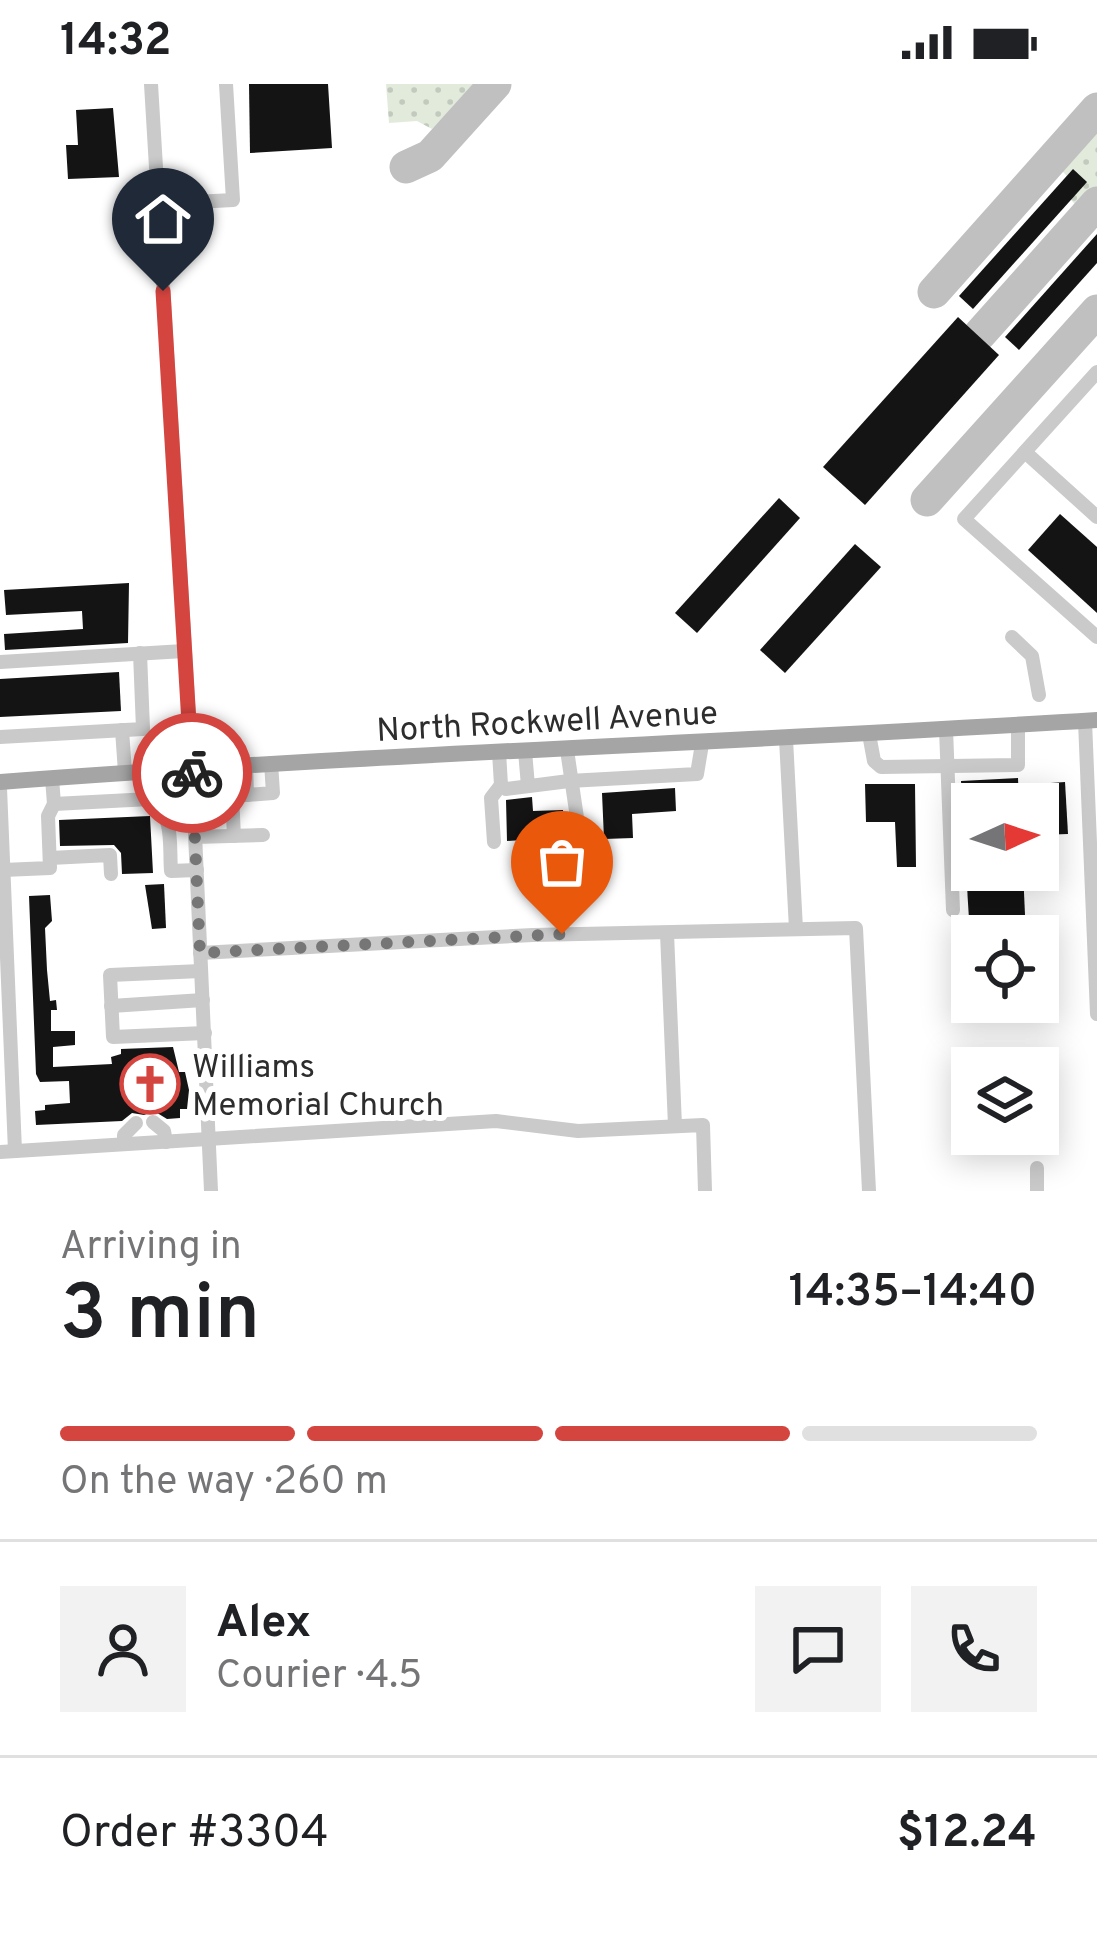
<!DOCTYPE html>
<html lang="en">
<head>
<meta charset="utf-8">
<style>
	:root { --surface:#fff; --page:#f2f2f2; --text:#202124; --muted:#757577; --line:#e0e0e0; --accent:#d5453f }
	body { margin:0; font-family:Overpass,sans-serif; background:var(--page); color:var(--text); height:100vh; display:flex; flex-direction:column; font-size:45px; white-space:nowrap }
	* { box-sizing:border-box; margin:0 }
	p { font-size:39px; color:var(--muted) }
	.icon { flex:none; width:66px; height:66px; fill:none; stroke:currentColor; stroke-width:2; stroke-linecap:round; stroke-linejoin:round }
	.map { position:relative; height:1107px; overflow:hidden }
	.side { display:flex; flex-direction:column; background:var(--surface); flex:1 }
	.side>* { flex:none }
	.needle { width:78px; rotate:87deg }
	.buttons { position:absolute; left:951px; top:699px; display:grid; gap:24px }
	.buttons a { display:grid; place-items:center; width:108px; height:108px; border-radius:0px; background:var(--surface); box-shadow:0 6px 30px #0003; font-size:60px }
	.pin { position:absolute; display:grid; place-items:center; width:102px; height:102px; color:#fff; margin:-123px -51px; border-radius:50% 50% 50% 0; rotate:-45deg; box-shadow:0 0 12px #0007 }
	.pin .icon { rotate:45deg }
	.courier { position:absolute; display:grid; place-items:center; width:120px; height:120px; margin:-60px; border:9px solid #d5453f; border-radius:50%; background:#fff; color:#222; box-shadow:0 3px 15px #0007 }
	.summary em { font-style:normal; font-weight:600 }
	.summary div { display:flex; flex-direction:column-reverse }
	.summary { display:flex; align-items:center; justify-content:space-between; height:204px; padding:0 60px }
	h1 { font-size:78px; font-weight:600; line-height:90px }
	.bar { display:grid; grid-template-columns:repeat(4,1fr); gap:18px 12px; align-content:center; height:144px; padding:0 60px }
	.bar i { height:15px; border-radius:9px; background:var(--line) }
	.bar .current { background:var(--accent) }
	.bar p { grid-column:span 4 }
	.line { display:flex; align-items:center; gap:30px; padding:0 60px; border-top:3px solid var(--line) }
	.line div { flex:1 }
	.round { display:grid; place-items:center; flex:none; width:126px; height:126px; border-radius:0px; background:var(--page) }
	.status { display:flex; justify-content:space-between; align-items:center; height:84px; padding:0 60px; background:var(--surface); direction:ltr }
	.status svg { height:33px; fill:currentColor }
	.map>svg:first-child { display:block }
	.grass { fill:url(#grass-dots) }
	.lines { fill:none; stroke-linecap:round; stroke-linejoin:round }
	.taxiway { stroke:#c0c0c0; stroke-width:33 }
	.building { fill:#141414 }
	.minor { stroke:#cacaca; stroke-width:14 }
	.major { stroke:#a5a5a5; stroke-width:16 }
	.done { stroke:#767676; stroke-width:12; stroke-dasharray:0 21.6 }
	.route { stroke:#d5453f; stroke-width:15 }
	.labels { text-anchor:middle; stroke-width:12; stroke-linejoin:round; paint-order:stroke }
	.street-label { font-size:33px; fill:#2d2d2d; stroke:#fff }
	.poi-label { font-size:33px; fill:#2d2d2d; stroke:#fff; text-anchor:start }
</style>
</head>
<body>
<div class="status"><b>14:32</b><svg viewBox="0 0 49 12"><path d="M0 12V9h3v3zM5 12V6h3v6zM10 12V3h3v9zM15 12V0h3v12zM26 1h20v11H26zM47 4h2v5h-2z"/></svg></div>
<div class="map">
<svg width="1097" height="1107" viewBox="0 0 1097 1107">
	<defs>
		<pattern id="grass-dots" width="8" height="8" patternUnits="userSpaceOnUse" patternTransform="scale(3)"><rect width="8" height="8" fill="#e2eadc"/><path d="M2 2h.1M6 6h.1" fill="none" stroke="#c2c9bd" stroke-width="1.8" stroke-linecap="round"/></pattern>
	</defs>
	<rect width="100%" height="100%" fill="#fff"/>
	<g class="grass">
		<path d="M386,0h91l-45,45 -15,-8 -28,2z"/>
		<path d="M1097,37v71l-12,13 -8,1 -6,-6 2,-30 -6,6 -7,-7v-7z"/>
	</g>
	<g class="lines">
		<g class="taxiway">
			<path d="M406,83l24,-11 65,-72"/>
			<path d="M934,208l163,-183"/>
			<path d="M980,250l117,-131"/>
			<path d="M927,416l170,-189"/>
		</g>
	</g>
	<g class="building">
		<path d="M249,0h79l4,64 -82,5z"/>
		<path d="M113,24l6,69 -51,2 -2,-34h12l-2,-35z"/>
		<path d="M1073,85l14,13 -114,127 -14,-13z"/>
		<path d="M1097,150v29l-78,87 -14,-13z"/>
		<path d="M958,233l41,38 -134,150 -42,-38z"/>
		<path d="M779,414l21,20 -103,115 -22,-20z"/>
		<path d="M1060,430l37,33v66l-69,-63z"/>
		<path d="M855,460l26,23 -96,106 -25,-23z"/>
		<path d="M129,499l-1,60 -123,7 -1,-16 79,-5 -1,-18 -76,4 -2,-25z"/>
		<path d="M119,588l2,39 -121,6v-38z"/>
		<path d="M1018,694l1,26h-47v27h-8l-3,-50z"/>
		<path d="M1065,698l3,52 -29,1 -3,-51z"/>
		<path d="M865,700h50l1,83h-19l-2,-45h-29z"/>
		<path d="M675,704l1,23 -44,3 1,24 -29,1 -2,-46z"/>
		<path d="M532,713l1,14 30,-1 1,27 -57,4 -1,-41z"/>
		<path d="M150,732l3,57 -31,1 -1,-21 -7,-8 -54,1 -1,-26z"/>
		<path d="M966,786h57l2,45 -56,4z"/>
		<path d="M164,800l2,44 -14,1 -7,-44z"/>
		<path d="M50,811l2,26 -7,7 2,42 3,31 6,-1 1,10h-6v21h24v14l-22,2v20l59,-3 -1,-7 10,-3v-5l52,-2 6,25h6l4,18 -2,19h-7v9l-13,1 -13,-8 -10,4 -12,-2 -10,8 -86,4 -1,-14 10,-1v-5l25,-2 -1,-22 -29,1 -4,-8 -7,-178z"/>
	</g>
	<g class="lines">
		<g class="minor">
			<path d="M151,0l41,683 19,424"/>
			<path d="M158,120l75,-4 -7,-116"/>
			<path d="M1097,288l-133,147 133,118"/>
			<path d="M1025,368l72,65"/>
			<path d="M1012,553l20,19 7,39"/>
			<path d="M0,578l184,-11"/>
			<path d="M1085,637l12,293"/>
			<path d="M946,645l7,181"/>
			<path d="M122,646l3,42"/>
			<path d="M869,650l5,27 7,6 137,-2v-40"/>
			<path d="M0,653l143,-8 -3,-76"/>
			<path d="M786,655l10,190"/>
			<path d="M567,666l13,88"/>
			<path d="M525,667l3,35"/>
			<path d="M499,668l2,33 5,4 63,-8 128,-7 5,-30"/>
			<path d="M246,680l1,31 26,-2 -2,-30"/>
			<path d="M0,704l15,363"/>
			<path d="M54,720l96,-5c25,16 19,46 21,72l26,-1"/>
			<path d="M234,752l-2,-41h15"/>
			<path d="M195,753l68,-2"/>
			<path d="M494,758l-3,-44 10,-13"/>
			<path d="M50,774l60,-3 1,19"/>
			<path d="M3,786l47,-2 -2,-52 6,-12 -2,-26"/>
			<path d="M667,849l8,193"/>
			<path d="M200,869l333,-18 323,-7 13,263"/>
			<path d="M201,887l-91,4 3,62 92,-4"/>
			<path d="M111,922l92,-6"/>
			<path d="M153,1038l11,9 2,11"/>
			<path d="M124,1060v-9l12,-12"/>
			<path d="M0,1068l496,-31 82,10 125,-6 2,66"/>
			<path d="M1037,1084v23"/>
		</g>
		<path class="major" d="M0,698c365,-28 731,-39 1097,-62"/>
	</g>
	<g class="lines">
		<path class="done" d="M192,689l8,180 362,-19"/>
		<path class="route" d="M163,207l29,482"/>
	</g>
	<defs>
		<g id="church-ring" transform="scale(3)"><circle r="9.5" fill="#fff" stroke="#d5453f" stroke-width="1.5"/><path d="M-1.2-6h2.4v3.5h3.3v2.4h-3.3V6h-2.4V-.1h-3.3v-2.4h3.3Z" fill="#d5453f"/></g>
	</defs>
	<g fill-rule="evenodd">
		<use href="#church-ring" x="150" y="1000"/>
	</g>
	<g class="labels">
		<g class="street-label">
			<text transform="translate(547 636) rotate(-3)" y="12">North Rockwell Avenue</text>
		</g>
		<g class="poi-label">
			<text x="192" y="993">Williams<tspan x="192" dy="38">Memorial Church</tspan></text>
		</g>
	</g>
</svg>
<div class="buttons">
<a><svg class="needle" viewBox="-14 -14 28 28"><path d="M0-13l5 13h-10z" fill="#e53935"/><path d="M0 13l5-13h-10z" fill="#757577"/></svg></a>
<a><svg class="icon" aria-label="locate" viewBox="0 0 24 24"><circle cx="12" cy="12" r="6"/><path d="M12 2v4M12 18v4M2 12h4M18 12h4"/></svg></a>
<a><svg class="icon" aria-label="layers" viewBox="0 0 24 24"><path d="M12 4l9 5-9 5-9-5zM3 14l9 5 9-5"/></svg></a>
</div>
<div class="pin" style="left:562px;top:850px;background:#ea580c"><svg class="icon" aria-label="bag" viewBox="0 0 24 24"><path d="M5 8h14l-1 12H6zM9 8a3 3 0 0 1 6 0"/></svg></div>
<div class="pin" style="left:163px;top:207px;background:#1f2937"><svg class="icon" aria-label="home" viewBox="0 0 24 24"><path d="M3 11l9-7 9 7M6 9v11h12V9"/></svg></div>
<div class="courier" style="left:192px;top:689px"><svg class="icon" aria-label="bike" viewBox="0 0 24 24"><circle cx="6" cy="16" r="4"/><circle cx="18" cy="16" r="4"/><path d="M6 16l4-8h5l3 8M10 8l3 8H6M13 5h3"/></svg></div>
</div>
<section class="side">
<div class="summary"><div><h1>3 min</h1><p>Arriving in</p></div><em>14:35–14:40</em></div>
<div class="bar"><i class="current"></i><i class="current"></i><i class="current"></i><i></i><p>On the way · 260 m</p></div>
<div class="line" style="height:216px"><a class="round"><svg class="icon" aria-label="person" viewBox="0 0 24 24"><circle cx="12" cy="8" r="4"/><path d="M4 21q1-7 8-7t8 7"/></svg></a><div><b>Alex</b><p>Courier · 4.5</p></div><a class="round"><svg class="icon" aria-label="chat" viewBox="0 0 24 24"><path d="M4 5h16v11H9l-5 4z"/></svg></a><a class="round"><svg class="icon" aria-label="phone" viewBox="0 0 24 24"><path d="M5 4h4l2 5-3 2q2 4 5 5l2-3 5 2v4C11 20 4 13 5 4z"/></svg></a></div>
<div class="line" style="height:156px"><div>Order #3304</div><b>$12.24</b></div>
</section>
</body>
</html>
